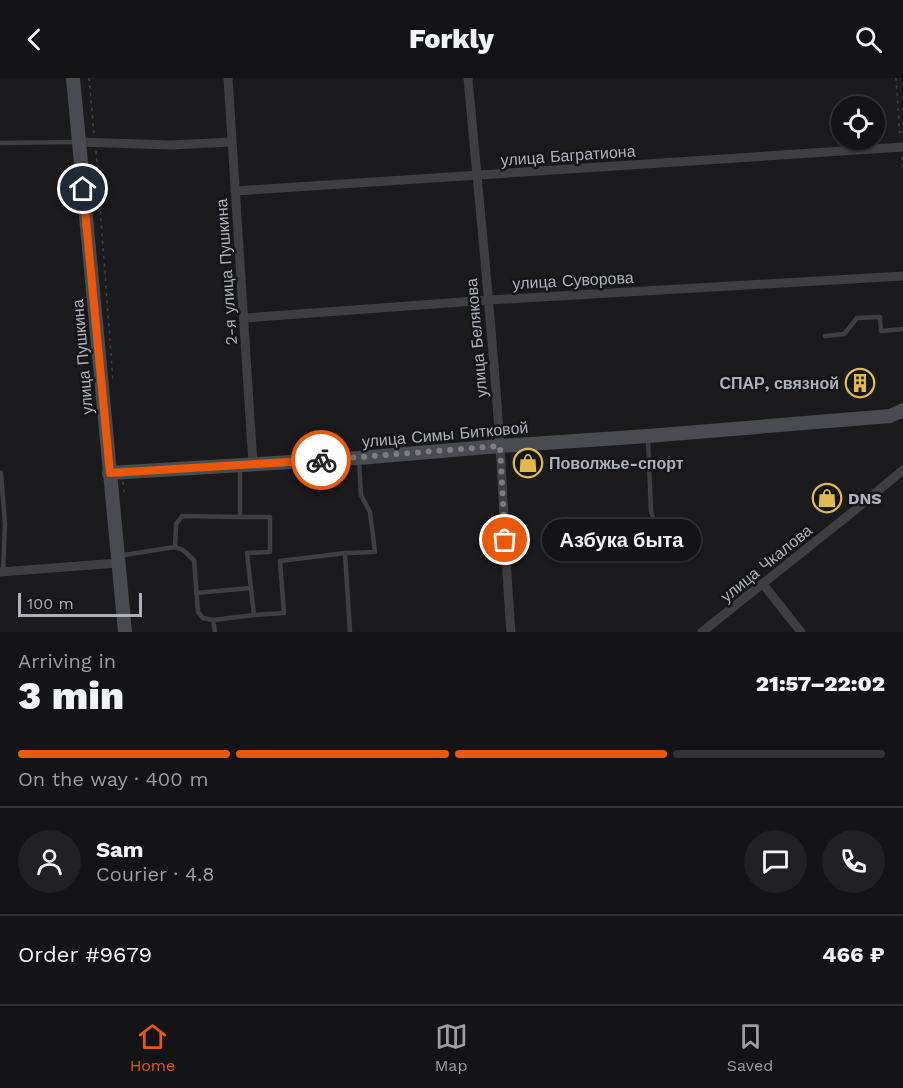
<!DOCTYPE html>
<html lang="en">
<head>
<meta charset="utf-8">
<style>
	:root { --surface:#141416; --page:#212123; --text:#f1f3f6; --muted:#9d9ea1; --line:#333335; --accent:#ea580c }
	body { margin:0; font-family:"Work Sans",sans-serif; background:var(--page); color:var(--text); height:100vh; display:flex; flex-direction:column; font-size:22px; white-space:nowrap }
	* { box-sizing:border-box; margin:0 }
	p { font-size:20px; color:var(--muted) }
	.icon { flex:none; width:33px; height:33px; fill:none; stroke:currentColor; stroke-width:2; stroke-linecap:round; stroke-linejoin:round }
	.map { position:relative; height:554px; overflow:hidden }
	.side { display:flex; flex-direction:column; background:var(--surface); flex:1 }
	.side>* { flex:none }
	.fabs { position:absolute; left:831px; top:18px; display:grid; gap:12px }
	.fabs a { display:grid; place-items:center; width:54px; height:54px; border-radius:50%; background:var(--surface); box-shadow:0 2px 4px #0004,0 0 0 2px var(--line); font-size:30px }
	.scale { position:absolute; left:18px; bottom:15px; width:124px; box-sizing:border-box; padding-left:6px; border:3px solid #aeb1bb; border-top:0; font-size:16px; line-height:21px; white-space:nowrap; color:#aeb1bb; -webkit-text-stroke:4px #161618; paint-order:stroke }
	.pin { position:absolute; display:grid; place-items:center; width:51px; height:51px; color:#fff; margin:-26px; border:3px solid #fff; border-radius:50%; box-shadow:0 2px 6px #0007 }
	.courier { position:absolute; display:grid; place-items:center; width:60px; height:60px; margin:-30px; border:4px solid #ea580c; border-radius:50%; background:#fff; color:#222; box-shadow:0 2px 8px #0007 }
	.bubble { position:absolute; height:42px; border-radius:21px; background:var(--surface); box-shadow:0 2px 4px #0004,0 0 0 2px var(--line); font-size:20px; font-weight:800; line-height:42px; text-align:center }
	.summary em { font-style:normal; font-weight:800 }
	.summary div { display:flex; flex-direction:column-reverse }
	.summary { display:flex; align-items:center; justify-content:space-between; height:102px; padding:0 18px }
	h1 { font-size:39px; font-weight:800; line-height:45px }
	.bar { display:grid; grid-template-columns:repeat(4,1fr); gap:9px 6px; align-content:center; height:72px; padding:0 18px }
	.bar i { height:8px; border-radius:4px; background:var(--line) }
	.bar .current { background:var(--accent) }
	.bar p { grid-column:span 4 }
	.line { display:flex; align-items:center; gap:15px; padding:0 18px; border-top:2px solid var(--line) }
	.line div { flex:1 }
	.round { display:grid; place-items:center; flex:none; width:63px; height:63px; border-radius:32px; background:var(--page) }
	header { display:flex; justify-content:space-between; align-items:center; height:78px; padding:0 18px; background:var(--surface); font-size:27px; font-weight:800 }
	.dock { display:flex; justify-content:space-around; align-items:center; height:84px; border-top:2px solid var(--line); background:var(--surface); font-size:16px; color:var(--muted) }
	.dock a { display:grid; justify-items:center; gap:3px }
	.dock .current { color:var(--accent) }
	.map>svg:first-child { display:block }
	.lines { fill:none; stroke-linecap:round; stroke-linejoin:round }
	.path { stroke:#424348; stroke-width:1.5; stroke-dasharray:3 4.5; stroke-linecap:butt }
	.lane { stroke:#3e3e43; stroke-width:4.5 }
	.street { stroke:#3e3e43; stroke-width:9 }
	.secondary { stroke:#4a4b51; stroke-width:14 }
	.done { stroke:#7b7c84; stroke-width:6; stroke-dasharray:0 10.8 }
	.route { stroke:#ea580c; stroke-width:8 }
	.labels { text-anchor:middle; stroke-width:5; stroke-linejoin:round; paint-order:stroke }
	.street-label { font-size:16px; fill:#aeb1bb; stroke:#161618 }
	.poi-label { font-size:16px; font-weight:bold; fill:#aeb1bb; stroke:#161618; text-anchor:start }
</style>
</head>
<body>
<header><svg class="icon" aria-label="back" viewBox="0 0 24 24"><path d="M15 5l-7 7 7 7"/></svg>Forkly<svg class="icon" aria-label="search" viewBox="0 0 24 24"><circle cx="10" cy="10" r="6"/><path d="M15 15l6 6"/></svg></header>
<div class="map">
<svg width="903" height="554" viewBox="0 0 903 554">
	<rect width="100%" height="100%" fill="#1b1b1d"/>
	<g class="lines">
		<g class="path">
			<path d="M89,0l5,56"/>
			<path d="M896,0l4,59"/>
			<path d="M96,73l17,231"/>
			<path d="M902,79l1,14"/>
			<path d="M123,404l1,10"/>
		</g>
		<g class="lane">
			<path d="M0,65l76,-1"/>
			<path d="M825,258l19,-2 13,-16 23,-1 1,14 22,-2"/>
			<path d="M648,361l3,72 8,29"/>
			<path d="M240,389v50h30v35l-23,1 7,62 30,-2 -4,-52 65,-8"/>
			<path d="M0,396l1,-1 4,51 -2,48"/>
			<path d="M175,469l1,-23 6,-8 58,1"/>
			<path d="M121,481l3,-4 51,-8 8,3 11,10 4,52 5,6 10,2 2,12"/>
			<path d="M196,515l55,-5"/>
			<path d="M213,542l41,-5"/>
			<path d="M350,554l-5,-79 30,-1 -5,-40 -9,-17 -2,-35"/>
		</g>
		<g class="street">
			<path d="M228,0l25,386"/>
			<path d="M468,0c11,123 24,245 32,368 4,62 6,124 11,186"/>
			<path d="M79,64l92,3 60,-3"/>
			<path d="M235,113l668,-44"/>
			<path d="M245,240l244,-18 414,-24"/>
			<path d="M0,494l118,-9"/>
			<path d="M763,506l38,48"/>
			<path d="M702,554l153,-122 48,-40"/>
		</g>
		<g class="secondary">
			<path d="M73,0l52,554"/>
			<path d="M109,395l250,-15 141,-12 148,-10 242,-20 13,-6"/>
		</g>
	</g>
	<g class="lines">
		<path class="done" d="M321,382l179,-14 5,94"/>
		<path class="route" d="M83,111l27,284 211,-13"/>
	</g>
	<defs>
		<g id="building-ring" transform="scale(1.5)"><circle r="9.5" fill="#161618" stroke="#e3ba4d" stroke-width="1.5"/><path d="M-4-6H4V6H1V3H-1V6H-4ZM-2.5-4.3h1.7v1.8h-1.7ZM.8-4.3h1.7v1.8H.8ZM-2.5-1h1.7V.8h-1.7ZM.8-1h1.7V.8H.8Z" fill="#e3ba4d"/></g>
		<g id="shop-ring" transform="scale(1.5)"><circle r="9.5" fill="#161618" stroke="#e3ba4d" stroke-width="1.5"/><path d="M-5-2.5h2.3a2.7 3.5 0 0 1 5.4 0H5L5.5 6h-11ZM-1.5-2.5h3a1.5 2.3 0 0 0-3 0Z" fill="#e3ba4d"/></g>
	</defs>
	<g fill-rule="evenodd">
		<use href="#building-ring" x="860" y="305"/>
		<use href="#shop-ring" x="528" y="385"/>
		<use href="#shop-ring" x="827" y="420"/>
	</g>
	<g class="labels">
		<g class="street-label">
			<text transform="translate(568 77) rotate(-4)" y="6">улица Багратиона</text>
			<text transform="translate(226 194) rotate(-94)" y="6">2-я улица Пушкина</text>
			<text transform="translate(573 202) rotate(-3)" y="6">улица Суворова</text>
			<text transform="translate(476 260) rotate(-95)" y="6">улица Белякова</text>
			<text transform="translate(82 279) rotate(-95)" y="6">улица Пушкина</text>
			<text transform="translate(445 356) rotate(-5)" y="6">улица Симы Битковой</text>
			<text transform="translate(766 485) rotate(-39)" y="6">улица Чкалова</text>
		</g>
		<g class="poi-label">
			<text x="839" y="311" text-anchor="end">СПАР, связной</text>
			<text x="549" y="391">Поволжье-спорт</text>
			<text x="848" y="426">DNS</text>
		</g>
	</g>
</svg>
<div class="fabs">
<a><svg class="icon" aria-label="locate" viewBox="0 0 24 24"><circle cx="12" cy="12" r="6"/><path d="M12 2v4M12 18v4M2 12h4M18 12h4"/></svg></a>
</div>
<div class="scale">100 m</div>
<div class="pin" style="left:505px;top:462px;background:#ea580c"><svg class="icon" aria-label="bag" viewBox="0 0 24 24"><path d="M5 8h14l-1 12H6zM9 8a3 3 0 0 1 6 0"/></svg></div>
<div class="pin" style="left:83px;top:111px;background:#1f2937"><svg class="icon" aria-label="home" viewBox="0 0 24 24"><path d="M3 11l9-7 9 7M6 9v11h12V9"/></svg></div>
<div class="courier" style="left:321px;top:382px"><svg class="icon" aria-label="bike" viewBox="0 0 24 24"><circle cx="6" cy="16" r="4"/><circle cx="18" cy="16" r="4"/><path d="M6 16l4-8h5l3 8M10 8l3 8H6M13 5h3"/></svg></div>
<div class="bubble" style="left:542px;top:441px;width:159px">Азбука быта</div>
</div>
<section class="side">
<div class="summary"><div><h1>3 min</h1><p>Arriving in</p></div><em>21:57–22:02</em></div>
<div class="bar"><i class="current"></i><i class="current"></i><i class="current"></i><i></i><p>On the way · 400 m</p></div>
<div class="line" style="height:108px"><a class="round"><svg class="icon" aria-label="person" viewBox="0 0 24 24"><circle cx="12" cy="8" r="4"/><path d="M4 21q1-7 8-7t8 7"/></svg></a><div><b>Sam</b><p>Courier · 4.8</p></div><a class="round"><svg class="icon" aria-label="chat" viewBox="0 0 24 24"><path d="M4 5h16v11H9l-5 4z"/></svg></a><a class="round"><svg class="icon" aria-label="phone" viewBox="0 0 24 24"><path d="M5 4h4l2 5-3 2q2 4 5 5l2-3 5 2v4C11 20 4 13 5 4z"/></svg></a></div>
<div class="line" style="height:78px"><div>Order #9679</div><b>466 ₽</b></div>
</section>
<nav class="dock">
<a class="current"><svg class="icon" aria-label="home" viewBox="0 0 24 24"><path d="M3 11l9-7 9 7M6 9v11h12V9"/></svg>Home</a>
<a><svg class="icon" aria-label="map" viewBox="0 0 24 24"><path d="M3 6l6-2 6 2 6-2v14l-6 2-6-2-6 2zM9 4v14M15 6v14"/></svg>Map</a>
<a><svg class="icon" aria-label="saved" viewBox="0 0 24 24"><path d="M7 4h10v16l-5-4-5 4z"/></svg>Saved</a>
</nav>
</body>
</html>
